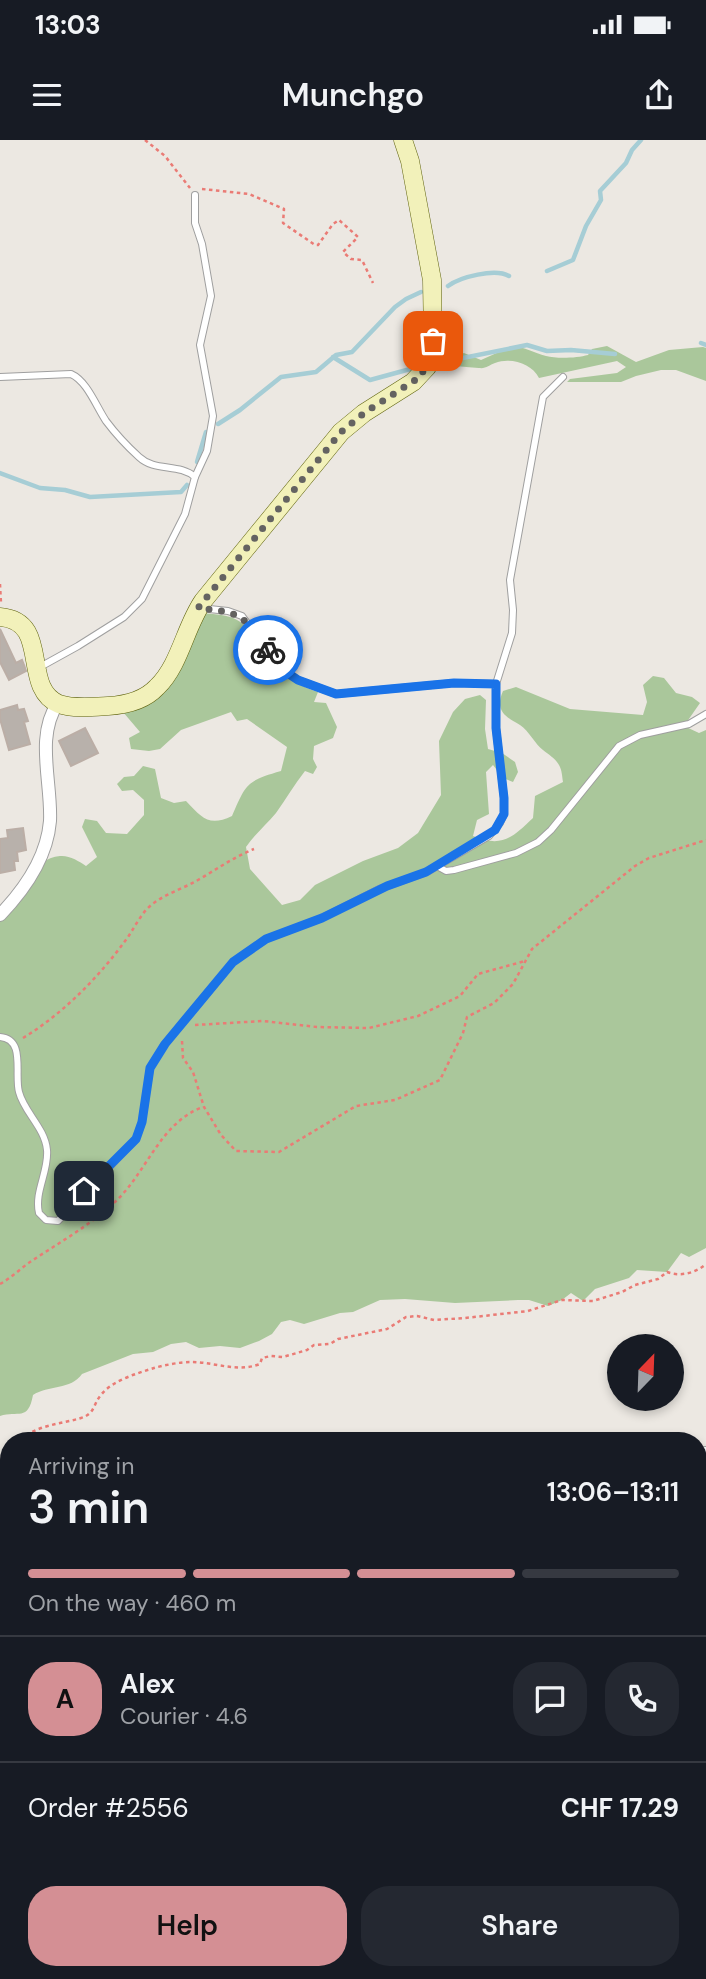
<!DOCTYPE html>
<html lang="en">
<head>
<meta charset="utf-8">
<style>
	:root { --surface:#171b24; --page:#242831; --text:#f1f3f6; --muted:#9ea1a6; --line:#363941; --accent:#d48f94 }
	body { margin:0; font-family:"DM Sans",sans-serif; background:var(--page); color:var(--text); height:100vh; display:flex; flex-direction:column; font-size:26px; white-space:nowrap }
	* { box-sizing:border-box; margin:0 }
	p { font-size:23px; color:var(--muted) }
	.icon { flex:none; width:38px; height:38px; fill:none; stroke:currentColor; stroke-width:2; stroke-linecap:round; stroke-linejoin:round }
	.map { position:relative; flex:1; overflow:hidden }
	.side { position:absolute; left:0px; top:1292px; width:707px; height:548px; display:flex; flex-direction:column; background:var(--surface); border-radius:28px 28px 0 0; box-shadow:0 4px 10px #0003 }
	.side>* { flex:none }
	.needle { width:46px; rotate:23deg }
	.fabs { position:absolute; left:607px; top:1194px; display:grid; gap:14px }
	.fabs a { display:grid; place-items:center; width:77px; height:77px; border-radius:50%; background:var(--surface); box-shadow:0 4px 10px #0003; font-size:35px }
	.pin { position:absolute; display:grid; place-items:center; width:60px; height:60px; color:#fff; margin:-30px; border-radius:14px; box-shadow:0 4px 10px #0006 }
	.courier { position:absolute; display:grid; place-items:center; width:70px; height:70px; margin:-35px; border:5px solid #1a73e8; border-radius:50%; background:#fff; color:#222; box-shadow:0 2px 9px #0007 }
	.headline em { font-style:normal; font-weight:600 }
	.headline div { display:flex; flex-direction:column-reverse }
	.headline { display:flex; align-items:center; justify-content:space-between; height:119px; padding:0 28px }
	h1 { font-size:46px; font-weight:600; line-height:52px }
	.bar { display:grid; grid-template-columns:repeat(4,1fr); gap:10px 7px; align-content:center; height:84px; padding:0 28px }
	.bar i { height:9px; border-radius:5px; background:var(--line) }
	.bar .current { background:var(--accent) }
	.bar p { grid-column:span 4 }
	.line { display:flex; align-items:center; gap:18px; padding:0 28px; border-top:2px solid var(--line) }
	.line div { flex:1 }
	.round { display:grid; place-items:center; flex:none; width:74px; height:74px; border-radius:28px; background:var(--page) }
	.action { display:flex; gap:14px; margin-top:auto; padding:14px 28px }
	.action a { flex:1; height:80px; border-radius:28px; background:var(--accent); color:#111; font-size:28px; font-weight:600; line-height:80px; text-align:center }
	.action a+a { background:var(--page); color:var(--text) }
	.status { display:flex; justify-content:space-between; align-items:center; height:49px; padding:0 35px; background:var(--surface); direction:ltr }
	.status svg { height:19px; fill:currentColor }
	header { display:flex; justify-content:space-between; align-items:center; height:91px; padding:0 28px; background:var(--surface); font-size:32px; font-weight:600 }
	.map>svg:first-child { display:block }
	.forest { fill:#aac79b }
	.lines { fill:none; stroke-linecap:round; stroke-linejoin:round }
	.stream { stroke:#a6cdd5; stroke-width:4.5 }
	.building { fill:#b8b1ab; stroke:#bbaea6; stroke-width:2 }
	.lane-casing { stroke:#9f9f9f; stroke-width:8 }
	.street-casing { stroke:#9f9f9f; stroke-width:14 }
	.secondary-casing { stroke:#606410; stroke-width:19 }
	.path { stroke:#ea7b75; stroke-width:2.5; stroke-dasharray:3.5 3.5; stroke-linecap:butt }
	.lane { stroke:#fff; stroke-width:6 }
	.street { stroke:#fff; stroke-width:12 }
	.secondary { stroke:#f2f1ba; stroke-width:18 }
	.done { stroke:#646361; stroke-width:7; stroke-dasharray:0 12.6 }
	.route { stroke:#1a73e8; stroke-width:9 }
</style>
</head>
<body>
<div class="status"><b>13:03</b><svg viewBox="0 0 49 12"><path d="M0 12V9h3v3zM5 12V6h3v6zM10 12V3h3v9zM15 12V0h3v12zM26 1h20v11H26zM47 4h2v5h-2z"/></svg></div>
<header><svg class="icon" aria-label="menu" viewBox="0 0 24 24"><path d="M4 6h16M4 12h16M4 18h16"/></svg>Munchgo<svg class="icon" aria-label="share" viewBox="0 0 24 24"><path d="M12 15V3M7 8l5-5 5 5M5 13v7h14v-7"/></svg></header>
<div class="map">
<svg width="706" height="1839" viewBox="0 0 706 1839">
	<rect width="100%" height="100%" fill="#ece8e2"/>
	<g class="forest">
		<path d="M512,206c13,1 22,7 34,10 11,3 31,2 42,-1l4,-6 15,-3 29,16 33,-12 34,-3 3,1v33l-30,-11h-15l-25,6 -15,6h-54l3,-3 47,-6 9,-6 -9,-6 -78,17c-7,-14 -28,-21 -44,-15 -6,2 -9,6 -16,5 -16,-1 -23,-3 -40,0l-5,-5 1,-3 3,2 26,-9 17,7z"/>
		<path d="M201,473c10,1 22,1 32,5 19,8 27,31 39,45 12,15 28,23 46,29l-4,10 12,1 11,24 -4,11 -19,8 -1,13 4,8 -4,7 -8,-3c-11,14 -19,28 -29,42 -10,12 -21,21 -30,34l4,22 32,36 18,-5 15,-15 48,-24 35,-13 20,-15 23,-38 -2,-54 14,-29 12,-13 15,-4 6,5 -1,29 3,20 14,4 13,9 3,10 -5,10 -10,-4 -10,-13 -7,7 3,42 -12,6 -4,16c29,12 39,2 60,-18l2,-22 28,-14c-1,-6 -1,-12 -4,-17 -4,-7 -10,-10 -16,-15 -8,-6 -14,-19 -23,-25 -14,-8 -26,-14 -17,-34l13,-4 54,22 73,6 4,-13 -4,-17 10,-9 11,2 12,15 16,4 8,6 -16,23 15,7 7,-3v518l-17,9 -8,-4 -14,19 -30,-2 -8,8 -34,11 -12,12 -12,-8 -9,7 -14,6 -19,-6h-11l-63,3 -50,-4 -25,1 -27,12 -13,1 -36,11 -14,-4 -9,2 -9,12 -13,7 -19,7 -20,-2 -21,2 -13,-6 -15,2 -18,8 -20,2 -51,20c-11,16 -34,11 -49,21 -5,27 -15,15 -33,21v-502c15,-19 33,-56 60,-58 9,-1 19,5 26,10l11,-9 -15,-30 3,-8 12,2 9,12 21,1 17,-19v-15l-11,-10 -11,1 -5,-7 7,-7 10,-1 9,-10 12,3 6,29 13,5 12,-2c16,17 23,26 46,15 14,-32 14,-35 49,-45l6,-24 -40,-28 -10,2 -6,-9 -50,18 -21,19 -11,2 -18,-2 -2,-11 11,-6 -17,-20 16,-5z"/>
	</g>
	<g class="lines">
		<g class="stream">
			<path d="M547,131l26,-11 13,-34 15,-26 -1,-9 26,-28 6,-13 9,-10"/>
			<path d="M448,146c12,-9 47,-18 61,-10"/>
			<path d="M701,203l5,2"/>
			<path d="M333,217l37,23 44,-12"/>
			<path d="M443,219l20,-1 64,-13 20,6 24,-1 44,4"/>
			<path d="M218,284l22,-14 41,-33 35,-5 20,-17 16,-3 43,-45 11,-8 15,-7"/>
			<path d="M197,322l9,-30"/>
			<path d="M0,333l40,15 25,2 25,7 91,-5 6,-7"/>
		</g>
	</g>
	<g class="building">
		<path d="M0,489l16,34 6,-3 2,5 2,6 -17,9 -9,-18z"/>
		<path d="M17,565l1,5 6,-1 4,12 -4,1 6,22 -21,6 -9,-31v-9z"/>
		<path d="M85,588l13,25 -27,13 -12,-25z"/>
		<path d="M23,688l3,22 -9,2 1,9h-4l1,9 -15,3v-34l8,-1 -1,-8z"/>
	</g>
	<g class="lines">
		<g class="lane-casing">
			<g id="lane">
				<path d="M195,55v28l7,21 9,52 -11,49 13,71 -6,35 -12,26"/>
				<path d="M0,237l71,-3c16,7 25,32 35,47 9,12 22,26 33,36 16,15 40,6 56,20l-10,37 -43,85 -18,18 -46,29 -38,21"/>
				<path d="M200,468l28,3 14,5 38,52 18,12 38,14 118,-11 42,1"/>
				<path d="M437,726l9,5 8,-1 62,-17 22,-11 13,-12 68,-84 21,-11 49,-11 17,-10"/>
				<path d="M0,897c26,2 14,37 19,55 5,20 26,36 28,58 2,21 -13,42 -8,63l7,7 12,1 78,-82 6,-17 8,-54 15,-24 68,-82 33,-23 56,-21 57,-29 48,-17 62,-36 11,-13 4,-9v-16l-8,-70v-44l16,-51 1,-23 -3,-30 33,-183 20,-20"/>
				<path d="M698,1311l8,-1"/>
				<path d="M0,1552h9"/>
				<path d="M698,1674l8,-2"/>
			</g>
		</g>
		<g class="street-casing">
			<g id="street">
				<path d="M0,775c25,-26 47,-57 50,-94 2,-38 -15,-85 8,-118"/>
				<path d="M0,1733l9,3"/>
				<path d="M184,1830l13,9"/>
			</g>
		</g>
		<g class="secondary-casing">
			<g id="secondary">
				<path d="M0,477c52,4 20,71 59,87 14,5 34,3 49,2 18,-1 36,-5 49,-19 23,-22 28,-60 46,-86l138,-169 23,-19 49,-31 14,-15 6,-26 -1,-61 -22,-119 -7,-21"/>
				<path d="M698,1818l8,-1"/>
				<path d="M646,1839l15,-9"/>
			</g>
		</g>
		<g class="path">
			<path d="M145,0l20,16 25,32"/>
			<path d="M202,49l47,5 35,15 -1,14 32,22h3l15,-21 6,-4 19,17 -15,15 8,7 11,1 11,23"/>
			<path d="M0,444l1,19"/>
			<path d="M195,885l68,-4 54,6 52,1 49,-12 42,-20 18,-22 47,-13"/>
			<path d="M23,898c41,-25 77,-62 105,-101 6,-9 11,-19 18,-27 14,-15 35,-20 52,-30 19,-11 36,-23 56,-31"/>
			<path d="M182,901l1,17 10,14 11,35 17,28 15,16 43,1 77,-46 39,-6 45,-20 23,-47 4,-16 27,-14 19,-19 19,-35 103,-83 14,-8 57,-18"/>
			<path d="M0,1144c11,-6 20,-15 30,-22 30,-20 61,-37 87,-62 30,-29 44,-78 86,-93"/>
			<path d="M21,1300c15,-15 40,-16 60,-22 14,-4 12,-14 20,-23 10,-14 37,-22 53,-27 11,-3 26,-6 37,-6 24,0 46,11 69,2l2,-6 9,-2 12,1 24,-7 7,-5 16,-1 8,-5 49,-10 19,-12 11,-1 17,4 31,-2 63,-7 34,-11 31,1 29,-9 13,-7 23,-6 9,-7c13,5 29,1 39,-8"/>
			<path d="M0,1321l9,-9"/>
			<path d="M0,1374l9,-2"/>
			<path d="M698,1496h8"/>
		</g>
		<use href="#lane" class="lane"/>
		<use href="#street" class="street"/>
		<use href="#secondary" class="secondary"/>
	</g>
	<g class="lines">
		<path class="done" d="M268,510c-27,-36 -24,-37 -70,-42l143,-176 23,-19 56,-36 10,-19 3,-17"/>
		<path class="route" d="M84,1051l52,-52 6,-17 8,-54 15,-24 68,-82 33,-23 56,-21 65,-32 39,-14 69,-42 9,-16v-16l-8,-70v-44l-42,-1 -118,11 -38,-14 -18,-12 -12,-18"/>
	</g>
</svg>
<div class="fabs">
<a><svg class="needle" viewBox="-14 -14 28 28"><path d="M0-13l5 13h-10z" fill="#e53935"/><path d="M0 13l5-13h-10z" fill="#9ea1a6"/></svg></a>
</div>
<div class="pin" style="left:433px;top:201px;background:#ea580c"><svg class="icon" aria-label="bag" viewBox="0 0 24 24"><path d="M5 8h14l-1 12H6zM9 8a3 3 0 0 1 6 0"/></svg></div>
<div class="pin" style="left:84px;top:1051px;background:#1f2937"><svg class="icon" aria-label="home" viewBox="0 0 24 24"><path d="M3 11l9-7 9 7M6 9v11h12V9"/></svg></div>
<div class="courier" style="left:268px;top:510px"><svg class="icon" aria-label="bike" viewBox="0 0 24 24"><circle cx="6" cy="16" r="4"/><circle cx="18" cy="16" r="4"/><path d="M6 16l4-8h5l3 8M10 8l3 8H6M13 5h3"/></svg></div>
<section class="side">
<div class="headline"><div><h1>3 min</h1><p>Arriving in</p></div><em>13:06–13:11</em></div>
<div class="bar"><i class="current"></i><i class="current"></i><i class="current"></i><i></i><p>On the way · 460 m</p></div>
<div class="line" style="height:126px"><b class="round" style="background:var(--accent);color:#111">A</b><div><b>Alex</b><p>Courier · 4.6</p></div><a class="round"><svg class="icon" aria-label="chat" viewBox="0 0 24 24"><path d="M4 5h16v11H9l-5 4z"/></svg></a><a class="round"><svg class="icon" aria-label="phone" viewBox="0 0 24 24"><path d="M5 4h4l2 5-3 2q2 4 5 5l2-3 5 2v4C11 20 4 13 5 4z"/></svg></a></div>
<div class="line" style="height:91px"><div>Order #2556</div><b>CHF 17.29</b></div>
<div class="action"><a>Help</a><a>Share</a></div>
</section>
</div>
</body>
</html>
